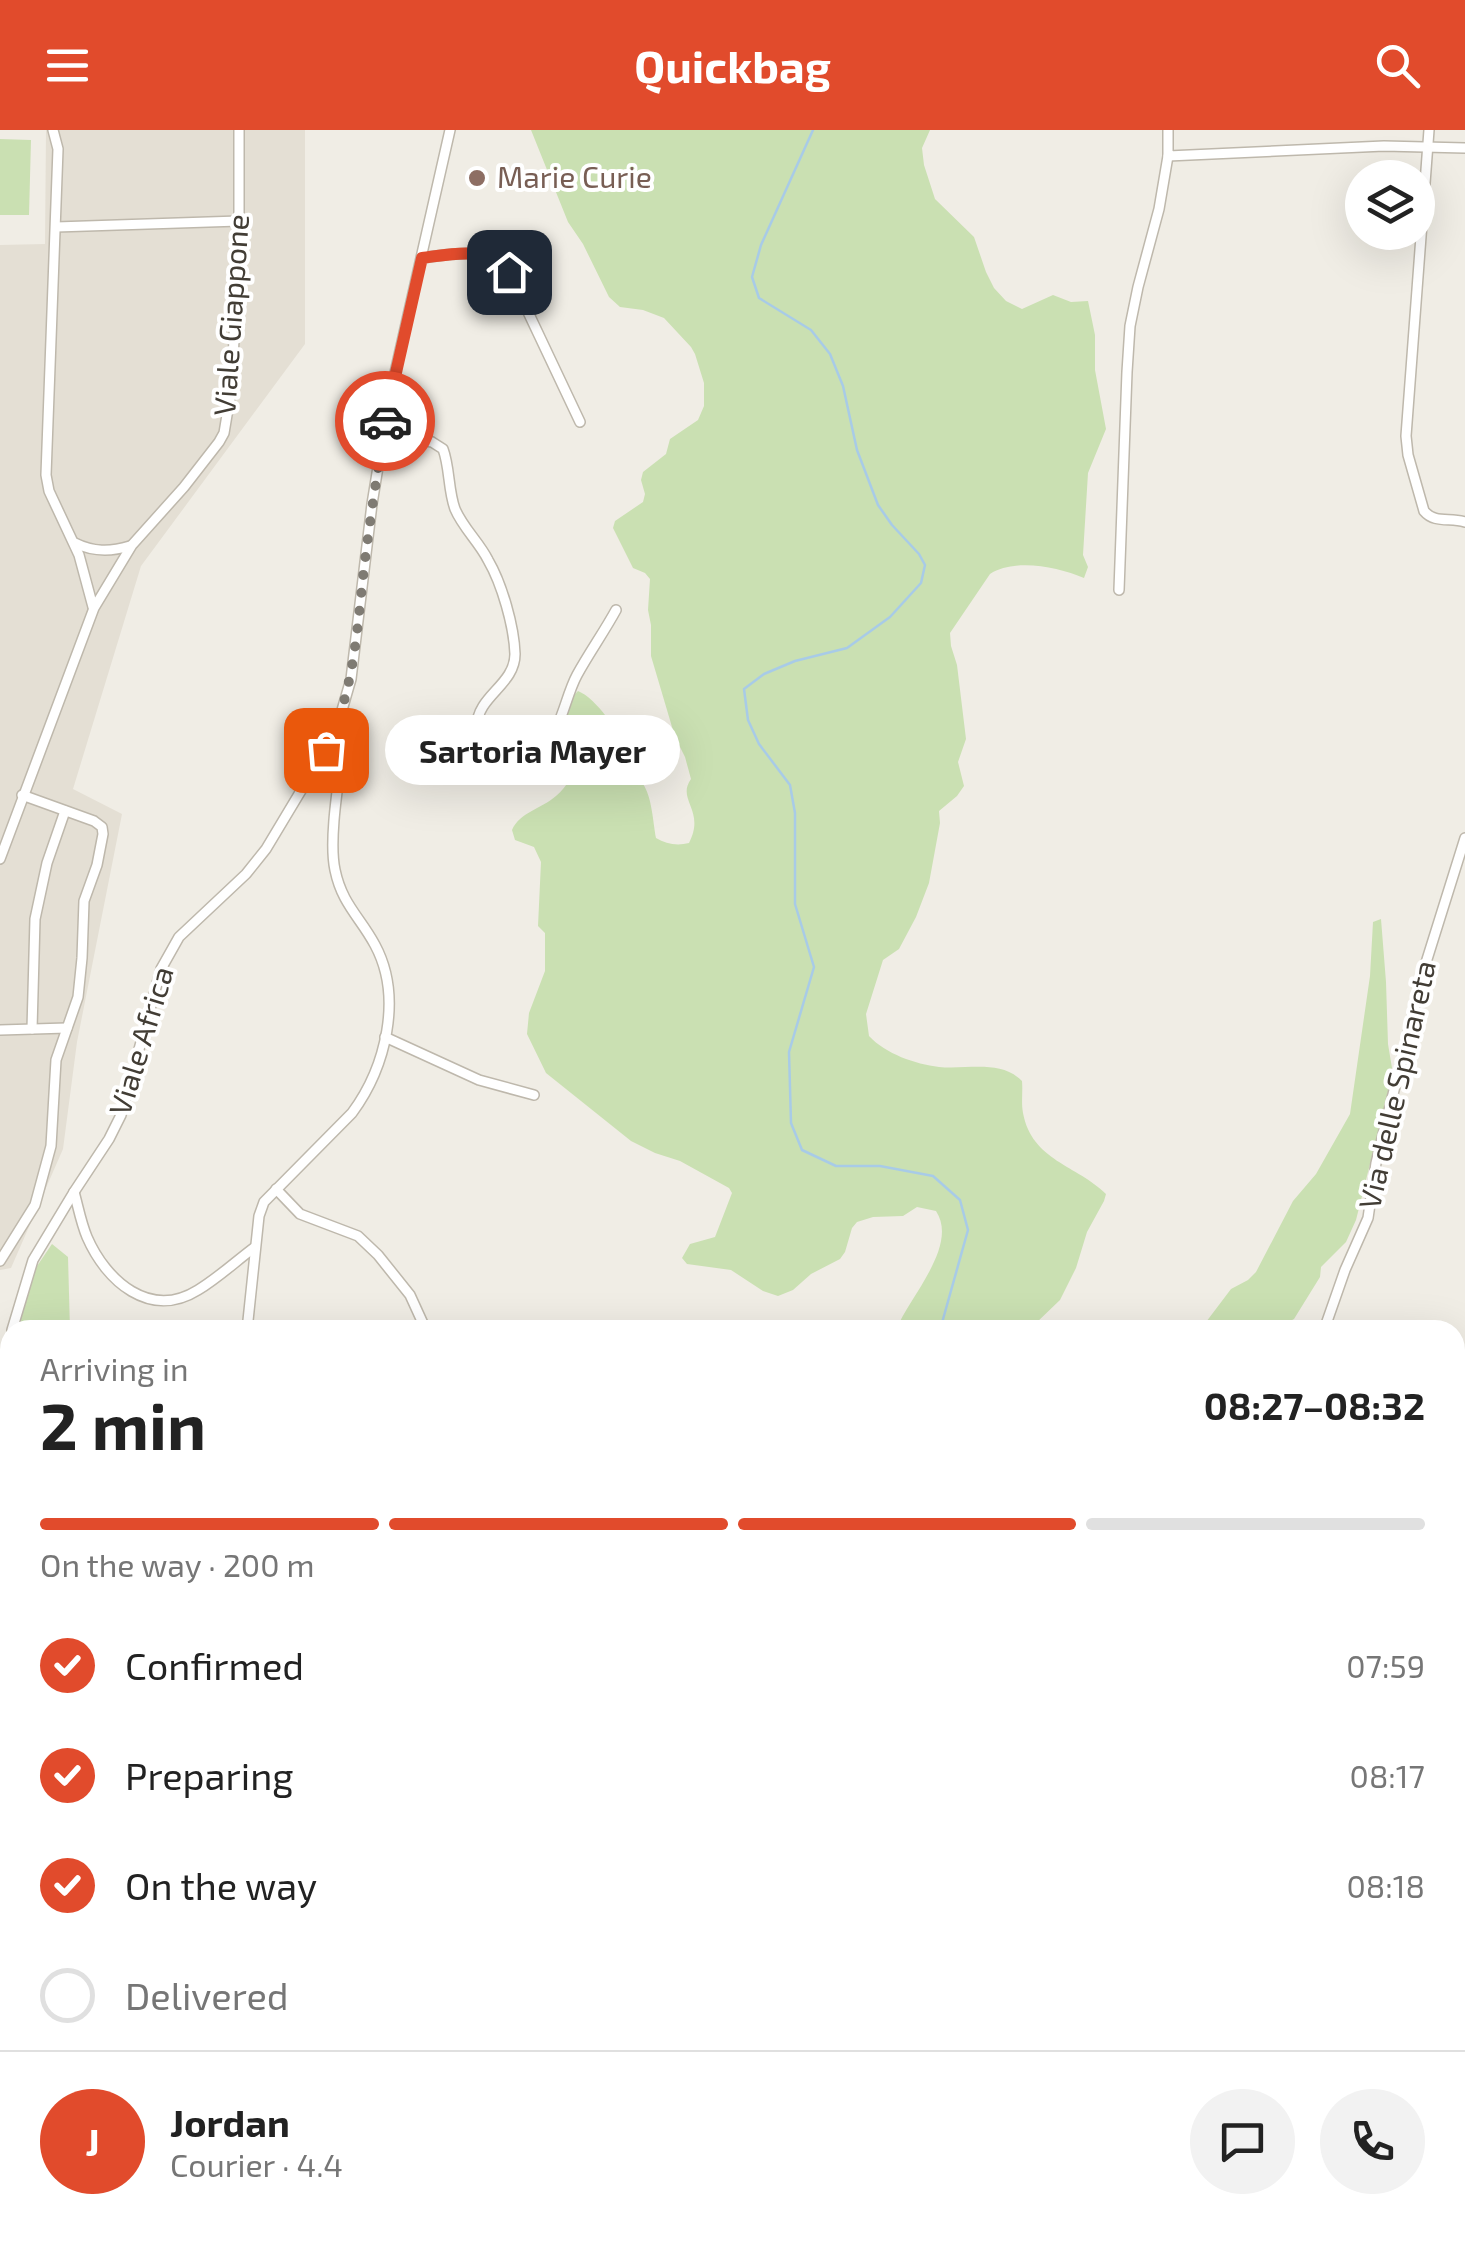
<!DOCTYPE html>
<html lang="en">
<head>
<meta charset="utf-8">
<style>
	:root { --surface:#fff; --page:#f2f2f2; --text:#222; --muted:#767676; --line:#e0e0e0; --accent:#e14b2c }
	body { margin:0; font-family:"Exo 2",sans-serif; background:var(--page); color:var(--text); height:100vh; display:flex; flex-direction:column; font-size:38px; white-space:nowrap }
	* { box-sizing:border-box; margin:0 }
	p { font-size:32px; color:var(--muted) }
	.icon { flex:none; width:55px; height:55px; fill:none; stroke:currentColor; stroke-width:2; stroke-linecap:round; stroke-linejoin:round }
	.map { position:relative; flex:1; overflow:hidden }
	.side { position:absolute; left:0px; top:1190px; width:1465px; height:932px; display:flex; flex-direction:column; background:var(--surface); border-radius:30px 30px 0 0; box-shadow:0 10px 40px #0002 }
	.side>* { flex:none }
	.buttons { position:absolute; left:1345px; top:30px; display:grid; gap:20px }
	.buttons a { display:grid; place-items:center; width:90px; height:90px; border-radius:50%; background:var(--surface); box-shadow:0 10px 40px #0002; font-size:50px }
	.pin { position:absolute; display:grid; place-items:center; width:85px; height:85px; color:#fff; margin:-42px; border-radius:20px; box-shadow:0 5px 15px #0006 }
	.courier { position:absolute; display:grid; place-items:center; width:100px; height:100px; margin:-50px; border:8px solid #e14b2c; border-radius:50%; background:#fff; color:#222; box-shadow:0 2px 12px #0007 }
	.bubble { position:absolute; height:70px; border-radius:35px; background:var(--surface); box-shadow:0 10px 40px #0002; font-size:32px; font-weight:700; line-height:70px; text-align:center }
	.overview em { font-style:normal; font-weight:700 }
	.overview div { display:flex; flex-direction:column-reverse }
	.overview { display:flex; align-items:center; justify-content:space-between; height:170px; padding:0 40px }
	h1 { font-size:65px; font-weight:700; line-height:75px }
	.bar { display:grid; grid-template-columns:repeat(4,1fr); gap:15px 10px; align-content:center; height:120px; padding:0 40px }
	.bar i { height:12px; border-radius:8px; background:var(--line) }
	.bar .on { background:var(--accent) }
	.bar p { grid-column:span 4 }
	.line { display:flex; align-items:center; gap:25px; padding:0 40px; border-top:2px solid var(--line) }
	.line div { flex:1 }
	.round { display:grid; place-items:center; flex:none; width:105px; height:105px; border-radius:52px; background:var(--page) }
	ol { padding:0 40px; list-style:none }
	li { display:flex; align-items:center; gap:30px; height:110px }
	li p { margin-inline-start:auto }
	li .icon { padding:10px; border-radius:50%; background:var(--accent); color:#fff; stroke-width:4 }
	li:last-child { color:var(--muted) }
	li i { width:55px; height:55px; border:5px solid var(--line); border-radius:50% }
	header { display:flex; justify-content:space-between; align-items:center; height:130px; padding:0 40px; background:var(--accent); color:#fff; font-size:45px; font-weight:700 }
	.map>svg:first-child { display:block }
	.residential { fill:#e4dfd4 }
	.green { fill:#cae0b2 }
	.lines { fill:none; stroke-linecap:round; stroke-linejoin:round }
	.stream { stroke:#a8cbe7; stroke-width:2.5 }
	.minor-casing { stroke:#beb8ac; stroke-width:12 }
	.minor { stroke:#fff; stroke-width:9 }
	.done { stroke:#7f7b73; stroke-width:10; stroke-dasharray:0 18 }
	.route { stroke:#e14b2c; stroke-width:12 }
	.education-dot { fill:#8d6e63; stroke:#fff; stroke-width:4 }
	.labels { text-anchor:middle; stroke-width:8; stroke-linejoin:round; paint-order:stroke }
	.education-label { font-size:30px; fill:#785e54; stroke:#fff; text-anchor:start }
	.street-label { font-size:30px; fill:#423d35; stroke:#fff }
</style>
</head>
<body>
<header><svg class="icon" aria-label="menu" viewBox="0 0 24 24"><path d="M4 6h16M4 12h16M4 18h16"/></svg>Quickbag<svg class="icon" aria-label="search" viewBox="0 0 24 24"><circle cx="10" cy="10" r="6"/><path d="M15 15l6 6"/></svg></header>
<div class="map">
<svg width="1465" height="2121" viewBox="0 0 1465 2121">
	<rect width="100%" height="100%" fill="#f0ede5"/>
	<g class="residential">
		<path d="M46,0h259v214l-164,222 -68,223 49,25 -45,228 -14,107 -52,119 -11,2v-1025l45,-1z"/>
		<path d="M83,2113h156l1,8h-157z"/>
	</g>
	<g class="green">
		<path d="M531,0h399l-8,18 2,17 11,34 39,38 12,35 8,16 12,13 16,8 31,-14 18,7 17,-1 7,34v35l11,59 -18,44 -5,82 5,12 -4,11c-27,-11 -68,-20 -94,-4l-40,59 1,13 6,19 9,74 -8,23 6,24 -7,10 -18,15 1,12 -11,60 -13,34 -17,32 -16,11 -17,54 3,22c17,18 46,28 70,31 28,3 61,-8 83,14 1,11 -1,21 1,32 9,48 54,52 83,81l-2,7 -17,31 -11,36 -16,32 -26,25 -26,5h-112c13,-33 63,-84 40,-119l-19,-4 -14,9 -30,1 -16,5 -5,6 -7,24 -5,7 -29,15 -18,16 -15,6 -15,-5 -32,-21 -44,-6 -5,-6 8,-14 25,-7 17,-44 -3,-5 -49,-27 -25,-8 -24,-12 -85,-68 -19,-39 2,-21 16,-42v-38l-7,-7 3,-64 -7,-15 -19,-7 -3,-10c8,-18 29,-21 44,-34 26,-22 21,-53 9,-81l5,-16 8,-8c18,7 42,42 49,60 4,7 1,16 5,23 2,3 9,7 11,10 9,13 10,38 13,54 10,6 21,8 33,5 17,-33 -13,-43 2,-64l-6,-22 -10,-20 -24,-81v-31l-3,-15 2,-31 -5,-6 -12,-5 -20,-40 2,-7 28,-19 2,-8 -4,-14 2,-8 23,-18 4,-15 28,-19 6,-14v-23l-9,-29 -4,-7 -27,-29 -21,-8 -23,-3 -11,-10 -26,-53 -15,-22z"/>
		<path d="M0,9l31,1 -2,75h-29z"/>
		<path d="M1381,789l5,63 2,62 4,24 -4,24 -32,128 -10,22 -25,25 -1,10 -26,42 -21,11h-73l31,-41 17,-9 8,-8 37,-71 23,-27 34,-60 20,-138 3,-54z"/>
		<path d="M52,1114l16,13 2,73h-52l15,-58z"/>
	</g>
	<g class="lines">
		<g class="stream">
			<path d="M813,0l-52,115 -9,32 7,21 52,32 19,24 13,32 14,64 21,55 14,20 27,29 6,11 -4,18 -31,34 -43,31 -52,13 -31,13 -20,15 4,31 11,24 31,41 5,28v91l19,63 -25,85 2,71 11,27 34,16h44l53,10 27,24 8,30 -28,100"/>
			<path d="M703,2121v-9"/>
		</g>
		<g class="minor-casing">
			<g id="minor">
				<path d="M53,0l5,19 -12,326 3,16 30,64 14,52"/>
				<path d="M1168,0v26l216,-10 81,2"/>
				<path d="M1429,0l-23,306 2,19 16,56c11,13 26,6 41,11"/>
				<path d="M56,97l183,-6"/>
				<path d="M422,128c33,-4 67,-14 89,18l69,146"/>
				<path d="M383,303l49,9 11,7c7,19 5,41 12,60 8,19 24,33 33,51 14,24 26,66 27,94 0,31 -38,42 -38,72 1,11 7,19 15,26 7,4 14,6 22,7 44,4 47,-55 63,-84 12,-22 27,-43 39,-65"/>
				<path d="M75,413c18,9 35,9 55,3"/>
				<path d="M1119,460l8,-218 3,-46 8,-39 21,-78 9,-53"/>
				<path d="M0,729l94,-251 38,-63 52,-58 35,-45 5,-9 8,-48 7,-164v-91"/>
				<path d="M32,899l3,-110 12,-56 18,-52"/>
				<path d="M0,900l67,-2"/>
				<path d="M385,907l94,43 55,15"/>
				<path d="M276,1059l24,25 58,22 20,19 32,40 16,35"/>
				<path d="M74,1062c4,14 7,31 13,45 19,44 63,83 111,53 20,-12 38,-29 57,-43"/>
				<path d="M0,1131l35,-56 16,-59 5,-86 22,-63 4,-39 2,-57 13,-36 6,-31 -1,-7 -8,-6 -72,-26"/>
				<path d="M12,1200l21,-70 41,-68 35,-53 12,-24 40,-146 18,-32 67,-63 20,-25 60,-100 12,-25 13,-45 21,-175 17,-105 61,-269"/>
				<path d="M247,1200l12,-114 5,-14 88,-89c34,-46 51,-116 23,-168 -15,-28 -33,-41 -40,-75 -7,-32 5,-96 9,-131l-6,-15"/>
				<path d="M1324,1200l21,-60 23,-52 8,-55 48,-194 41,-131"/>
				<path d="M0,1252l10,-43"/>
				<path d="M1455,1547l10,1"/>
				<path d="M1455,1681l10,-7"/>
				<path d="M248,2121l1,-9"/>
				<path d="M291,2121l1,-9"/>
				<path d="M1036,2121l4,-9"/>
				<path d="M1264,2121l4,-9"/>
			</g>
		</g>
		<use href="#minor" class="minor"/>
	</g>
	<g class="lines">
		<path class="done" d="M326,620c28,-58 31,-120 38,-182 6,-49 14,-98 21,-147"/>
		<path class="route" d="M385,291l37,-163c31,-4 64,-13 87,14"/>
	</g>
	<circle class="education-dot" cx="477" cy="48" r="10"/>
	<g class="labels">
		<g class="education-label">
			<text x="497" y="58">Marie Curie</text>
		</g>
		<g class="street-label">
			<text transform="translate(232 185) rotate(-86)" y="10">Viale Giappone</text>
			<text transform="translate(142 911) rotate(-73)" y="10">Viale Africa</text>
			<text transform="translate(1398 955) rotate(-77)" y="10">Via delle Spinareta</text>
		</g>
	</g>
</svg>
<div class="buttons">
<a><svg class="icon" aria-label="layers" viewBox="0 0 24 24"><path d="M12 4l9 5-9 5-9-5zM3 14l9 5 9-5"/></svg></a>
</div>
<div class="pin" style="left:326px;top:620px;background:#ea580c"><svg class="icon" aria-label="bag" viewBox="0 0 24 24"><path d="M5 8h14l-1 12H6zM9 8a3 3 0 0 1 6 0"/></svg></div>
<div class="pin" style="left:509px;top:142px;background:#1f2937"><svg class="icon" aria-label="home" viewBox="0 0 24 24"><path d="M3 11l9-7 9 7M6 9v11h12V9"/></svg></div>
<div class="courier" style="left:385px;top:291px"><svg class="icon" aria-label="car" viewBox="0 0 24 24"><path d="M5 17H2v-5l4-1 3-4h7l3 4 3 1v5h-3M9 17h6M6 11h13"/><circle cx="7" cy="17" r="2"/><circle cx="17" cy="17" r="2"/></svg></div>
<div class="bubble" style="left:385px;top:585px;width:295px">Sartoria Mayer</div>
<section class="side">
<div class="overview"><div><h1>2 min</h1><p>Arriving in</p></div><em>08:27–08:32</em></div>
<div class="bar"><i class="on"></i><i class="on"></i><i class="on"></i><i></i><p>On the way · 200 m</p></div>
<ol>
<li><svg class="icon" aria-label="check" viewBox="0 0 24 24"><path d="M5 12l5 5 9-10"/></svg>Confirmed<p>07:59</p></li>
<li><svg class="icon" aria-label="check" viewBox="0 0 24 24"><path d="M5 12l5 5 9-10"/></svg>Preparing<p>08:17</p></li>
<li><svg class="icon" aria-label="check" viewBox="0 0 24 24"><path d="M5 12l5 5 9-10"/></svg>On the way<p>08:18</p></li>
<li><i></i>Delivered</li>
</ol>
<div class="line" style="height:180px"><b class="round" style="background:var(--accent);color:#fff">J</b><div><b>Jordan</b><p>Courier · 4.4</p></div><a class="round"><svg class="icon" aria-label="chat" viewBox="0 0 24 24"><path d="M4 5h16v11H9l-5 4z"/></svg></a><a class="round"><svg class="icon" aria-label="phone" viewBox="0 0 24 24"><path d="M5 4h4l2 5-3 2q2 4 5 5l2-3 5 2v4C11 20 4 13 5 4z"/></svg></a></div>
</section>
</div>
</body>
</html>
